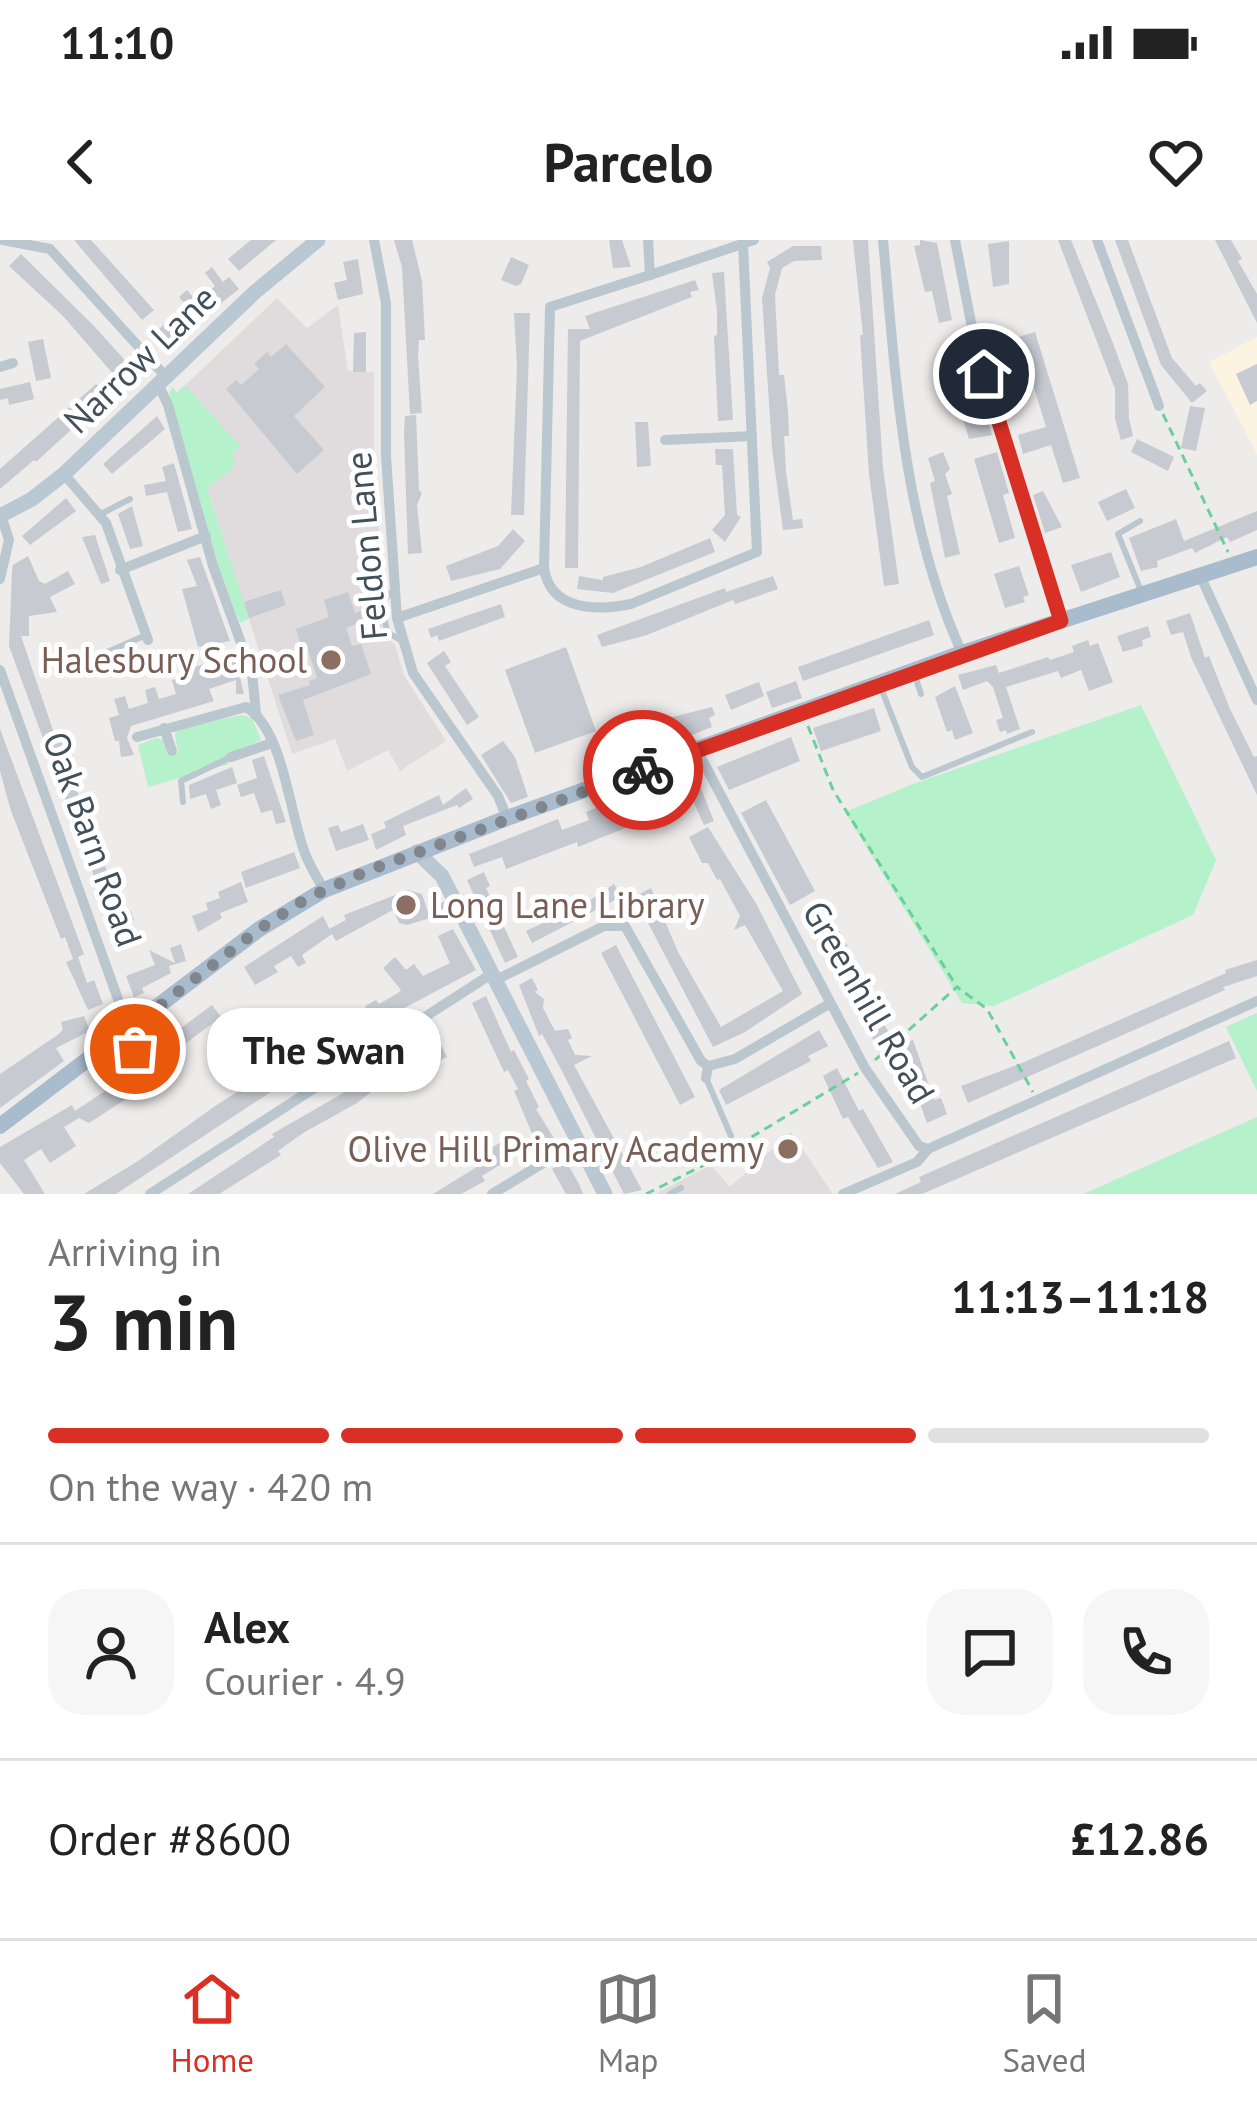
<!DOCTYPE html>
<html lang="en">
<head>
<meta charset="utf-8">
<style>
	:root { --surface:#fff; --page:#f6f6f6; --text:#222; --muted:#767676; --line:#e0e0e0; --accent:#d93025 }
	body { margin:0; font-family:"PT Sans",sans-serif; background:var(--page); color:var(--text); height:100vh; display:flex; flex-direction:column; font-size:45px; white-space:nowrap }
	* { box-sizing:border-box; margin:0 }
	p { font-size:39px; color:var(--muted) }
	.icon { flex:none; width:66px; height:66px; fill:none; stroke:currentColor; stroke-width:2; stroke-linecap:round; stroke-linejoin:round }
	.map { position:relative; height:954px; overflow:hidden }
	.sheet { display:flex; flex-direction:column; background:var(--surface); flex:1 }
	.sheet>* { flex:none }
	.pin { position:absolute; display:grid; place-items:center; width:102px; height:102px; color:#fff; margin:-51px; border:6px solid #fff; border-radius:50%; box-shadow:0 3px 12px #0007 }
	.courier { position:absolute; display:grid; place-items:center; width:120px; height:120px; margin:-60px; border:9px solid #d93025; border-radius:50%; background:#fff; color:#222; box-shadow:0 3px 15px #0007 }
	.bubble { position:absolute; height:84px; border-radius:36px; background:var(--surface); box-shadow:0 3px 9px #0004; font-size:39px; font-weight:600; line-height:84px; text-align:center }
	.head em { font-style:normal; font-weight:600 }
	.head div { display:flex; flex-direction:column-reverse }
	.head { display:flex; align-items:center; justify-content:space-between; height:204px; padding:0 48px }
	h1 { font-size:78px; font-weight:600; line-height:90px }
	.bar { display:grid; grid-template-columns:repeat(4,1fr); gap:18px 12px; align-content:center; height:144px; padding:0 48px }
	.bar i { height:15px; border-radius:9px; background:var(--line) }
	.bar .active { background:var(--accent) }
	.bar p { grid-column:span 4 }
	.line { display:flex; align-items:center; gap:30px; padding:0 48px; border-top:3px solid var(--line) }
	.line div { flex:1 }
	.round { display:grid; place-items:center; flex:none; width:126px; height:126px; border-radius:36px; background:var(--page) }
	.status { display:flex; justify-content:space-between; align-items:center; height:84px; padding:0 60px; background:var(--surface); direction:ltr }
	.status svg { height:33px; fill:currentColor }
	header { display:flex; justify-content:space-between; align-items:center; height:156px; padding:0 48px; background:var(--surface); font-size:54px; font-weight:600 }
	.dock { display:flex; justify-content:space-around; align-items:center; height:168px; border-top:3px solid var(--line); background:var(--surface); font-size:33px; color:var(--muted) }
	.dock a { display:grid; justify-items:center; gap:6px }
	.dock .active { color:var(--accent) }
	.map>svg:first-child { display:block }
	.commercial { fill:#fdf3e1 }
	.education { fill:#e0dcdd }
	.green { fill:#b5f1ca }
	.building { fill:#c7cad1 }
	.lines { fill:none; stroke-linecap:round; stroke-linejoin:round }
	.path { stroke:#6bd09a; stroke-width:3; stroke-dasharray:9 6; stroke-linecap:butt }
	.lane { stroke:#bbc7cf; stroke-width:6 }
	.street { stroke:#bbc7cf; stroke-width:10 }
	.secondary { stroke:#bac8d4; stroke-width:15 }
	.primary { stroke:#a8bccd; stroke-width:16 }
	.done { stroke:#7f868d; stroke-width:12; stroke-dasharray:0 21.6 }
	.route { stroke:#d93025; stroke-width:15 }
	.education-dot { fill:#8d6e63; stroke:#fff; stroke-width:4.5 }
	.labels { text-anchor:middle; stroke-width:10; stroke-linejoin:round; paint-order:stroke }
	.street-label { font-size:36px; fill:#43505a; stroke:#fff }
	.education-label { font-size:36px; fill:#785e54; stroke:#fff; text-anchor:end }
</style>
</head>
<body>
<div class="status"><b>11:10</b><svg viewBox="0 0 49 12"><path d="M0 12V9h3v3zM5 12V6h3v6zM10 12V3h3v9zM15 12V0h3v12zM26 1h20v11H26zM47 4h2v5h-2z"/></svg></div>
<header><svg class="icon" aria-label="back" viewBox="0 0 24 24"><path d="M15 5l-7 7 7 7"/></svg>Parcelo<svg class="icon" aria-label="heart" viewBox="0 0 24 24"><path d="M12 20l-8-8c-3-5 5-10 8-4 3-6 11-1 8 4z"/></svg></header>
<div class="map">
<svg width="1257" height="954" viewBox="0 0 1257 954">
	<rect width="100%" height="100%" fill="#eeebeb"/>
	<path class="commercial" d="M1257,97v117l-48,-92z"/>
	<g class="education">
		<path d="M277,58l30,30 31,-23 10,66 26,1v94l9,121 -7,10 8,39 11,9 9,30 42,66 -46,30 -12,-21 -41,21 -12,-32 -43,15 -115,-361z"/>
		<path d="M791,892l42,62h-178l56,-29 19,22z"/>
	</g>
	<g class="green">
		<path d="M185,145l55,61 -9,9 4,4 -4,11 -24,18 42,130 -9,5 -21,-54 -50,-176 4,-6 4,6z"/>
		<path d="M1141,465l75,155 -23,55 -199,91 -32,-3 -117,-191 68,-28z"/>
		<path d="M242,475l10,3 9,22 -34,15 2,9 -81,23 -10,-42 19,-7 6,2 5,14 10,-2 -3,-18 5,-6z"/>
		<path d="M1257,773v78l-31,-64z"/>
		<path d="M1257,877v77h-174z"/>
	</g>
	<g class="building">
		<path d="M74,0h17l63,70 -12,10z"/>
		<path d="M251,0h25l-37,31 -11,-12z"/>
		<path d="M394,0h18l10,41 3,59h-6l-1,16 4,57 -12,1 -8,-147z"/>
		<path d="M609,0h13l9,27 -18,1z"/>
		<path d="M853,0h15l15,228 16,116 -15,2 -15,-112 -9,-139h3z"/>
		<path d="M920,0l17,3 15,77 -13,3 -7,-32 -7,1 -11,-46 6,-1z"/>
		<path d="M1058,0h13l40,98 17,46 1,34 4,18 -12,4 -6,-21v-30z"/>
		<path d="M1115,0h13l44,118 24,28 4,-3 7,8 -15,12 -31,-38z"/>
		<path d="M1215,0h16l11,19 -4,2 19,33v29z"/>
		<path d="M1009,1v43l-16,3 -5,-43z"/>
		<path d="M793,6h28l1,14 -28,1 -12,7 -7,27 4,80h5l4,37 1,24h-5l2,36 7,48 9,-1 1,9 -20,2 -11,-82 -10,-150 8,-30 -3,-6z"/>
		<path d="M21,14l73,72 47,52 -14,12 -64,-74 -54,-50z"/>
		<path d="M511,17l18,8 -8,19 -5,2 -15,-6z"/>
		<path d="M358,19l5,35 -25,6 -4,-17 13,-3 -4,-18z"/>
		<path d="M212,27l11,15 6,-5 10,12 -19,15 -2,-3 -52,48 -13,-14 32,-31 -6,-7 8,-7 10,12 18,-16 -10,-13z"/>
		<path d="M724,32l9,148 -15,1 -4,-85 3,-1v-24l-5,-38z"/>
		<path d="M695,40l4,10 -9,2 2,5 -112,44 -2,227h-13l3,-239h22l-5,-13z"/>
		<path d="M514,73h16l-6,202h-13l6,-147z"/>
		<path d="M366,92v40h-13l1,-39z"/>
		<path d="M1035,92l45,146 -17,5 -12,-38 -28,9 -5,-19 28,-8 -14,-46 -28,8 -6,-18 28,-8 -8,-26z"/>
		<path d="M43,99l8,39 -15,3 -8,-39z"/>
		<path d="M286,104l39,43 -31,29 30,34 -27,24 -71,-85 10,-9 5,5 18,-16 -5,-5 13,-12 4,5z"/>
		<path d="M961,121l12,43 9,-3 10,34 -23,4 -22,-74z"/>
		<path d="M1257,124v37l-7,4 -14,-31z"/>
		<path d="M30,142l4,17 -25,6 -1,-7 -8,2v-11z"/>
		<path d="M96,144l12,12 -72,66 -2,-2 -34,29v-20z"/>
		<path d="M1190,166l15,2 -9,43 -15,-3z"/>
		<path d="M416,175l3,75 3,3 -5,12 5,48 -14,1 -4,-122 1,-16z"/>
		<path d="M157,176l8,13 -53,45 -9,-10z"/>
		<path d="M635,182h13l3,44 -14,1z"/>
		<path d="M1137,199l37,18 -6,14 -37,-19z"/>
		<path d="M715,209h18l4,66 4,2 -16,25 -13,-12 13,-15 -3,-50h-6z"/>
		<path d="M943,212l7,17 -5,5 7,20 -5,2 13,58 -15,4 -15,-75 5,-2 -7,-23z"/>
		<path d="M997,212l12,41 -6,2 12,43 -16,5 -25,-84z"/>
		<path d="M174,223l18,66 -14,3 -11,-40 -21,4 -2,-11 22,-4 -4,-14z"/>
		<path d="M1126,249l9,19 -28,13 -9,-19z"/>
		<path d="M1043,251l19,36 -17,6 -12,-38z"/>
		<path d="M66,258l10,13 -46,34 -8,-9z"/>
		<path d="M132,266l11,40 -13,3 -12,-35z"/>
		<path d="M1257,271v19l-27,12 -3,-5 -32,16 -3,-5 -35,13 1,6 -17,4 -12,-33 47,-19 8,22z"/>
		<path d="M513,289l12,12 -25,28 -49,12 -5,-15 52,-20z"/>
		<path d="M95,295l15,46 -9,3 -19,-47z"/>
		<path d="M710,298l5,14 -102,41 -36,-4 2,-13 24,4v-3l38,-10z"/>
		<path d="M1111,312l9,25 -39,15 -10,-27z"/>
		<path d="M28,316l11,25 6,3 23,-13 7,13 -25,13 7,15 -28,4v20h-8l35,103 4,-2 6,20 7,-2 5,24 -5,1 50,134 8,-3 3,9 -21,8 -104,-282 3,-75 1,-6z"/>
		<path d="M200,317l30,84 -32,6 -16,-58 15,-3 -10,-26z"/>
		<path d="M1019,326l10,29 -6,2 2,5 -20,6 -11,-34z"/>
		<path d="M773,336l5,13 -43,15 -2,-4 -86,35 -45,12 -5,-12 128,-47 1,4z"/>
		<path d="M281,350l5,15 -37,13 -5,-16z"/>
		<path d="M348,352l7,21 6,-2 4,10 -19,7 6,18 9,-2 10,30 -68,26 11,35 -18,6 -18,-46 32,-10 -1,-4 8,-3 -10,-31 -5,1 -6,-19 33,-12 -5,-17z"/>
		<path d="M501,364l4,13 -66,24 -2,-6 -6,3 -3,-9z"/>
		<path d="M1190,373l15,45 4,-2 21,53 24,48 3,-1v39l-66,-138 -8,-25 -12,3 -5,-14z"/>
		<path d="M929,380l5,15 -131,46 -5,-14z"/>
		<path d="M1148,386l3,11 -9,3 1,6 -20,6 -6,-16z"/>
		<path d="M1088,400l2,6 8,-3 15,39 -24,9 -8,-21 -20,8 -3,-7 -52,16 14,42 -13,5 -1,-4 -6,2 -4,-12 7,-2 -10,-31 -6,-6 -24,9 -5,-15 38,-10 3,8 49,-16 2,3 24,-8 -2,-6z"/>
		<path d="M566,407l30,84 -61,22 -30,-83z"/>
		<path d="M444,411l7,11 -6,4 34,51 -12,8 -40,-62z"/>
		<path d="M234,413l10,41h-8v-14l-27,9 5,12 -83,25 -4,12 7,17 -13,2 -2,-16h-4l-6,-23 10,-3 -5,-16 11,-3 4,13 19,-6 -3,-13 10,-3 4,12 17,-5 -4,-14 20,-5 -2,-6 13,-5 5,13 20,-7 -4,-13z"/>
		<path d="M796,441l6,17 -30,10 -6,-16z"/>
		<path d="M759,442l5,14 -33,14 -6,-15z"/>
		<path d="M955,446l18,47 -18,7 -3,-10 -5,2 -12,-35z"/>
		<path d="M712,467l3,8 -6,3 3,9 -99,39 -11,-31z"/>
		<path d="M874,468l7,23 -60,20 -8,-23z"/>
		<path d="M0,489l84,225 -6,3 9,26 7,-3 9,24 -15,6 -22,-48 7,-3 -8,-22 -4,2 -50,-128 -11,-40z"/>
		<path d="M791,497l9,24 -71,29 -12,-23z"/>
		<path d="M503,501l12,16 13,40 -17,6 -30,-48z"/>
		<path d="M264,516l22,66 -10,2 -4,-14 -11,3 -7,-20 -13,4 -4,-12 20,-7 -5,-18z"/>
		<path d="M232,527l5,16 -21,7 5,15 -10,4 -5,-15 -16,5 -1,-14z"/>
		<path d="M693,529l21,52 -10,4 -11,-24 -115,46 -1,-5 -71,27 -4,-12 -28,10 -5,-13 89,-35 4,11 27,-10 -3,-8z"/>
		<path d="M466,548l7,11 -14,9 -2,-3 -54,21 3,9 -30,15 -5,-16 15,-6 -2,-6 55,-27 4,10z"/>
		<path d="M766,560l49,91 -25,14 -49,-92z"/>
		<path d="M363,584l6,16 -33,11 -8,-23 10,-3 3,7z"/>
		<path d="M708,587l49,78 45,89 -57,38 -32,15 -66,-126 5,-2 -14,-24 13,-7 27,64 43,75 62,-36 -38,-66 -11,5 6,-14 -20,-37 -3,1 -9,-17h-6l-13,-26z"/>
		<path d="M294,612l6,16 -54,20 -5,-16z"/>
		<path d="M484,632l6,14 -4,2 32,69 -13,6 -38,-83z"/>
		<path d="M241,642l7,20 -28,11 2,5 -24,14 -6,-16 16,-6 -2,-7 14,-5 -2,-6z"/>
		<path d="M614,644l7,13 -89,46 -6,-12 49,-23 -4,-6 8,-4 4,7z"/>
		<path d="M408,650l14,4 8,24 -23,7 -8,-2 -6,-13 -57,31 -7,-12 17,-9 -2,-5z"/>
		<path d="M826,667l21,38 3,11 -5,16 14,-6 9,17 -7,3 31,52 -15,8 -72,-128z"/>
		<path d="M323,676l9,18 -30,21 4,8 -8,4 -7,-11 -17,10 4,6 -23,13 -11,-18z"/>
		<path d="M453,689l23,41 -104,55 -256,169h-32l54,-33 80,-57 135,-84 14,-10 -2,-4 11,-6 3,4 19,-11 3,-3 -18,-22 12,-11 11,13 8,-6 9,12 27,-13 -12,-27z"/>
		<path d="M181,704l5,17 -17,5 2,7 -29,15 2,5 -10,4 -8,-21 29,-11 -6,-15 26,13 -5,-15z"/>
		<path d="M616,705l79,152 -15,8 -79,-152z"/>
		<path d="M1257,720v16l-34,11 2,3 -257,113 -7,-17 61,-23 204,-90 -1,-3z"/>
		<path d="M532,738l6,12 -3,2 9,7 -1,9 12,23 13,-2 4,9 -4,2 7,15 17,1 -18,9 68,125 -18,4 -62,-123 -20,-37 -3,2 -20,-51z"/>
		<path d="M486,756l25,56 3,-2 15,29 -3,2 13,26 -3,2 19,31 -9,4 -2,-3 -7,4 -23,-54 4,-2 -10,-19 -4,2 -32,-69z"/>
		<path d="M212,765l9,12 -39,29 -9,-12z"/>
		<path d="M84,776l6,15 -34,17 8,13 -64,47v-34l59,-40 4,-5 -2,-7z"/>
		<path d="M819,790l9,16 -20,10 3,5 -85,44 -7,-15z"/>
		<path d="M438,799l9,18 -76,35 -14,11 -54,30 -25,18 3,4 -62,39h-31l86,-57 -2,-3 80,-46 42,-31 14,-8 3,5z"/>
		<path d="M913,800l21,60 7,-2 6,16 -20,9 -28,-78z"/>
		<path d="M1229,801l7,17 -314,136h-27l26,-12 -2,-5z"/>
		<path d="M151,807l13,21 -21,12 -24,-9z"/>
		<path d="M837,828l22,43 4,-2 30,53 -15,6 -30,-51 -5,2 -20,-43z"/>
		<path d="M120,841l9,16 -40,26 -10,-5 -15,9 12,19 -26,17 -9,-14 -17,11 21,34h-21l-24,-31v-16l72,-42 3,6z"/>
		<path d="M507,898l14,14 -39,24 3,5 -24,13h-28l47,-29 -4,-7z"/>
		<path d="M566,921l13,23 4,10h-17l-14,-25z"/>
	</g>
	<g class="lines">
		<g class="path">
			<path d="M1163,174l65,138"/>
			<path d="M808,486l25,64 124,197"/>
			<path d="M875,820l82,-73 30,22 46,83"/>
			<path d="M646,954l64,-32 148,-89"/>
		</g>
		<g class="lane">
			<path d="M99,275l31,-16"/>
			<path d="M1140,281l-22,13 23,57"/>
			<path d="M392,352l-10,10 5,30 15,9"/>
			<path d="M96,417l50,-22"/>
			<path d="M915,436l6,18"/>
			<path d="M881,448l31,79 10,10 110,-45"/>
			<path d="M183,562l-2,-21 50,-24"/>
			<path d="M433,671l18,-10"/>
			<path d="M95,822l18,3 44,-31 -7,-15"/>
			<path d="M706,838l25,58"/>
			<path d="M670,954l11,-6"/>
		</g>
		<g class="street">
			<path d="M3,0l47,9 117,129"/>
			<path d="M374,0l12,63v153l11,162 16,55 85,123 9,22"/>
			<path d="M883,0c13,140 20,284 79,413"/>
			<path d="M955,0l19,98 87,283"/>
			<path d="M1097,0l62,166"/>
			<path d="M650,35l104,-35"/>
			<path d="M0,127l13,-4"/>
			<path d="M159,146l9,19 45,161 39,107 4,40"/>
			<path d="M665,200l87,-4"/>
			<path d="M64,234l42,49 42,117"/>
			<path d="M544,328c6,43 53,43 87,36l126,-52 -14,-308"/>
			<path d="M120,330l86,-34"/>
			<path d="M1199,333l58,127"/>
			<path d="M0,339l9,-39 -8,-25"/>
			<path d="M397,378l147,-50 6,-261 100,-32 -2,-35"/>
			<path d="M0,430l123,343 9,14"/>
			<path d="M164,488l8,23"/>
			<path d="M137,497l109,-30c39,24 43,109 60,149 5,12 12,23 18,34"/>
			<path d="M697,510l168,318 54,78 9,3 329,-148"/>
			<path d="M231,517l41,-14"/>
			<path d="M496,740l108,-54h21l76,135 7,5"/>
			<path d="M706,838l2,-12 27,-7 94,-55"/>
			<path d="M150,954l343,-221"/>
			<path d="M492,954l86,-52"/>
			<path d="M843,954l74,-32 11,-13"/>
		</g>
		<g class="secondary">
			<path d="M0,276l32,-17 32,-25 191,-182 63,-52"/>
			<path d="M417,612l25,24 163,318"/>
		</g>
		<path class="primary" d="M0,886l258,-196 66,-40 183,-72 455,-165 295,-96"/>
	</g>
	<g class="lines">
		<path class="done" d="M135,809l22,-15 -9,-19 110,-85 48,-31 61,-28 276,-101"/>
		<path class="route" d="M643,530l418,-149 -77,-247"/>
	</g>
	<g class="education-dot">
		<circle cx="331" cy="420" r="12"/>
		<circle cx="406" cy="665" r="12"/>
		<circle cx="788" cy="909" r="12"/>
	</g>
	<g class="labels">
		<g class="street-label">
			<text transform="translate(140 119) rotate(-44)" y="13">Narrow Lane</text>
			<text transform="translate(366 306) rotate(-95)" y="13">Feldon Lane</text>
			<text transform="translate(93 599) rotate(70)" y="13">Oak Barn Road</text>
			<text transform="translate(869 762) rotate(60)" y="13">Greenhill Road</text>
		</g>
		<g class="education-label">
			<text x="307" y="433">Halesbury School</text>
			<text x="430" y="678" text-anchor="start">Long Lane Library</text>
			<text x="764" y="922">Olive Hill Primary Academy</text>
		</g>
	</g>
</svg>
<div class="pin" style="left:135px;top:809px;background:#ea580c"><svg class="icon" aria-label="bag" viewBox="0 0 24 24"><path d="M5 8h14l-1 12H6zM9 8a3 3 0 0 1 6 0"/></svg></div>
<div class="pin" style="left:984px;top:134px;background:#1f2937"><svg class="icon" aria-label="home" viewBox="0 0 24 24"><path d="M3 11l9-7 9 7M6 9v11h12V9"/></svg></div>
<div class="courier" style="left:643px;top:530px"><svg class="icon" aria-label="bike" viewBox="0 0 24 24"><circle cx="6" cy="16" r="4"/><circle cx="18" cy="16" r="4"/><path d="M6 16l4-8h5l3 8M10 8l3 8H6M13 5h3"/></svg></div>
<div class="bubble" style="left:207px;top:768px;width:234px">The Swan</div>
</div>
<section class="sheet">
<div class="head"><div><h1>3 min</h1><p>Arriving in</p></div><em>11:13–11:18</em></div>
<div class="bar"><i class="active"></i><i class="active"></i><i class="active"></i><i></i><p>On the way · 420 m</p></div>
<div class="line" style="height:216px"><a class="round"><svg class="icon" aria-label="person" viewBox="0 0 24 24"><circle cx="12" cy="8" r="4"/><path d="M4 21q1-7 8-7t8 7"/></svg></a><div><b>Alex</b><p>Courier · 4.9</p></div><a class="round"><svg class="icon" aria-label="chat" viewBox="0 0 24 24"><path d="M4 5h16v11H9l-5 4z"/></svg></a><a class="round"><svg class="icon" aria-label="phone" viewBox="0 0 24 24"><path d="M5 4h4l2 5-3 2q2 4 5 5l2-3 5 2v4C11 20 4 13 5 4z"/></svg></a></div>
<div class="line" style="height:156px"><div>Order #8600</div><b>£12.86</b></div>
</section>
<nav class="dock">
<a class="active"><svg class="icon" aria-label="home" viewBox="0 0 24 24"><path d="M3 11l9-7 9 7M6 9v11h12V9"/></svg>Home</a>
<a><svg class="icon" aria-label="map" viewBox="0 0 24 24"><path d="M3 6l6-2 6 2 6-2v14l-6 2-6-2-6 2zM9 4v14M15 6v14"/></svg>Map</a>
<a><svg class="icon" aria-label="saved" viewBox="0 0 24 24"><path d="M7 4h10v16l-5-4-5 4z"/></svg>Saved</a>
</nav>
</body>
</html>
